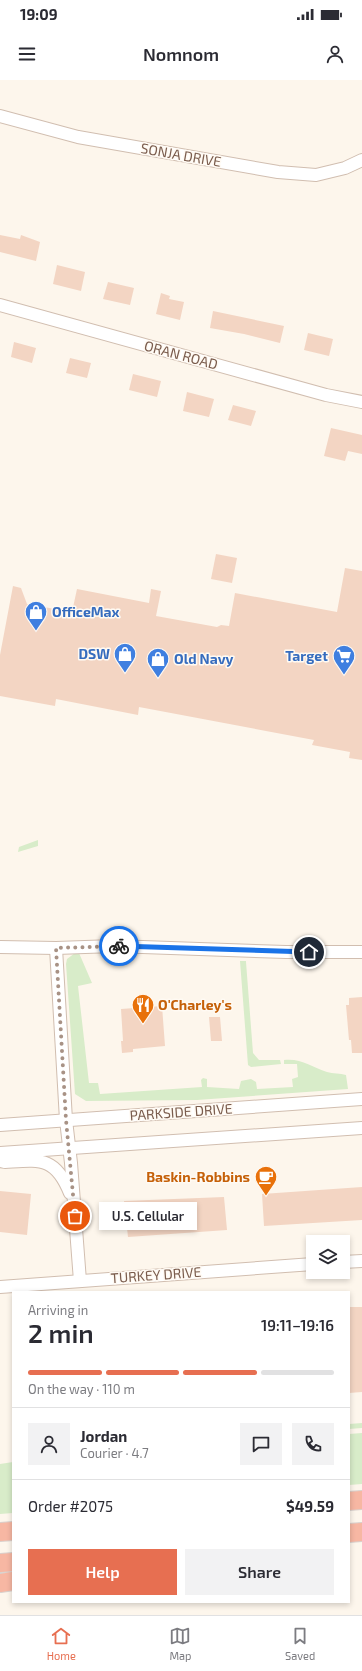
<!DOCTYPE html>
<html lang="en">
<head>
<meta charset="utf-8">
<style>
	:root { --surface:#fff; --page:#f2f2f3; --text:#2b2b33; --muted:#7c7c81; --line:#e1e1e2; --accent:#e76f51 }
	body { margin:0; font-family:"Exo 2",sans-serif; background:var(--page); color:var(--text); height:100vh; display:flex; flex-direction:column; font-size:15px; white-space:nowrap }
	* { box-sizing:border-box; margin:0 }
	p { font-size:13px; color:var(--muted) }
	.icon { flex:none; width:22px; height:22px; fill:none; stroke:currentColor; stroke-width:2; stroke-linecap:round; stroke-linejoin:round }
	.map { position:relative; flex:1; overflow:hidden }
	.sheet { position:absolute; left:12px; top:1211px; width:338px; height:312px; display:flex; flex-direction:column; background:var(--surface); border-radius:0px; box-shadow:0 2px 6px #0003 }
	.sheet>* { flex:none }
	.fabs { position:absolute; left:306px; top:1155px; display:grid; gap:8px }
	.fabs a { display:grid; place-items:center; width:44px; height:44px; border-radius:0px; background:var(--surface); box-shadow:0 2px 6px #0003; font-size:20px }
	.pin { position:absolute; display:grid; place-items:center; width:34px; height:34px; color:#fff; margin:-17px; border:2px solid #fff; border-radius:50%; box-shadow:0 1px 4px #0007 }
	.courier { position:absolute; display:grid; place-items:center; width:40px; height:40px; margin:-20px; border:3px solid #1a73e8; border-radius:50%; background:#fff; color:#222; box-shadow:0 1px 5px #0007 }
	.bubble { position:absolute; height:28px; border-radius:0px; background:var(--surface); box-shadow:0 2px 6px #0003; font-size:13px; font-weight:600; line-height:28px; text-align:center }
	.summary em { font-style:normal; font-weight:600 }
	.summary div { display:flex; flex-direction:column-reverse }
	.summary { display:flex; align-items:center; justify-content:space-between; height:68px; padding:0 16px }
	h1 { font-size:26px; font-weight:600; line-height:30px }
	.bar { display:grid; grid-template-columns:repeat(4,1fr); gap:6px 4px; align-content:center; height:48px; padding:0 16px }
	.bar i { height:5px; border-radius:3px; background:var(--line) }
	.bar .selected { background:var(--accent) }
	.bar p { grid-column:span 4 }
	.line { display:flex; align-items:center; gap:10px; padding:0 16px; border-top:1px solid var(--line) }
	.line div { flex:1 }
	.round { display:grid; place-items:center; flex:none; width:42px; height:42px; border-radius:0px; background:var(--page) }
	.cta { display:flex; gap:8px; margin-top:auto; padding:8px 16px }
	.cta a { flex:1; height:46px; border-radius:0px; background:var(--accent); color:#fff; font-size:16px; font-weight:600; line-height:46px; text-align:center }
	.cta a+a { background:var(--page); color:var(--text) }
	.status { display:flex; justify-content:space-between; align-items:center; height:28px; padding:0 20px; background:var(--surface); direction:ltr }
	.status svg { height:11px; fill:currentColor }
	header { display:flex; justify-content:space-between; align-items:center; height:52px; padding:0 16px; background:var(--surface); font-size:18px; font-weight:600 }
	.dock { display:flex; justify-content:space-around; align-items:center; height:56px; border-top:1px solid var(--line); background:var(--surface); font-size:11px; color:var(--muted) }
	.dock a { display:grid; justify-items:center; gap:2px }
	.dock .selected { color:var(--accent) }
	.map>svg:first-child { display:block }
	.green { fill:#d8ecc9 }
	.building { fill:#f3d5c3 }
	.lines { fill:none; stroke-linecap:round; stroke-linejoin:round }
	.minor-casing { stroke:#d1beb0; stroke-width:14 }
	.highway-casing { stroke:#dad1cd; stroke-width:20 }
	.minor { stroke:#fff; stroke-width:12 }
	.highway { stroke:#f7b7a3; stroke-width:18 }
	.done { stroke:#a89285; stroke-width:4; stroke-dasharray:0 7.2 }
	.route { stroke:#1a73e8; stroke-width:5 }
	.labels { text-anchor:middle; stroke-width:3; stroke-linejoin:round; paint-order:stroke }
	.street-label { font-size:14px; fill:#7a5c4d; stroke:#fffaf3 }
	.shop-label { font-size:14px; font-weight:bold; fill:#366cbe; stroke:#fffaf3; text-anchor:start }
	.food-label { font-size:14px; font-weight:bold; fill:#c56008; stroke:#fffaf3; text-anchor:start }
</style>
</head>
<body>
<div class="status"><b>19:09</b><svg viewBox="0 0 49 12"><path d="M0 12V9h3v3zM5 12V6h3v6zM10 12V3h3v9zM15 12V0h3v12zM26 1h20v11H26zM47 4h2v5h-2z"/></svg></div>
<header><svg class="icon" aria-label="menu" viewBox="0 0 24 24"><path d="M4 6h16M4 12h16M4 18h16"/></svg>Nomnom<svg class="icon" aria-label="person" viewBox="0 0 24 24"><circle cx="12" cy="8" r="4"/><path d="M4 21q1-7 8-7t8 7"/></svg></header>
<div class="map">
<svg width="362" height="1535" viewBox="0 0 362 1535">
	<rect width="100%" height="100%" fill="#fdf6ec"/>
	<g class="green">
		<path d="M38,760v6l-20,6 1,-5z"/>
		<path d="M75,873h4l13,30 -14,3 11,97h9l2,11 102,-7 -1,-7 2,-2 4,1v8l32,2 2,-8 10,-2 5,3 1,7 36,-2 -1,-8 6,-2 -1,-13h-13v-4c17,-2 28,7 43,12 6,2 13,1 19,3l2,14 -151,11 -111,1 -11,-7 -9,-130 1,-5z"/>
		<path d="M240,881h6v1l7,91 6,7h21l1,4 -30,3 -3,-2z"/>
		<path d="M362,1343v5l-13,1v-5z"/>
		<path d="M362,1353v51l-13,1v-51z"/>
		<path d="M13,1382v51l-13,1v-50z"/>
	</g>
	<g class="building">
		<path d="M0,155l20,4 1,-4 19,7 -4,19 -36,-9z"/>
		<path d="M57,185l28,7 -4,19 -28,-7z"/>
		<path d="M108,202l26,6 -4,17 -27,-6z"/>
		<path d="M161,213l9,3 -1,3 15,3 -4,18 -24,-6z"/>
		<path d="M213,231l71,15 -4,17 -36,-9 -34,-6z"/>
		<path d="M308,253l25,6 -4,17 -25,-6z"/>
		<path d="M14,262l22,6 -4,15 -21,-6z"/>
		<path d="M70,278l21,5 -4,15 -21,-5z"/>
		<path d="M133,294l28,7 -4,16 -28,-7z"/>
		<path d="M187,312l27,7 -5,18 -26,-6z"/>
		<path d="M233,325l23,6 -5,15 -23,-6z"/>
		<path d="M331,348l31,7v19l-14,-3 -3,10 -21,-5z"/>
		<path d="M216,474l21,4 -5,25 -21,-4z"/>
		<path d="M345,488l17,3v189l-13,-2 1,-6 -38,-7 2,-5 -175,-33 -1,8 -82,-16 -1,7 -55,-10v-41l13,-69 8,2 6,16 45,8 5,-23 72,14 2,-14 10,2 -5,25 61,11 4,-2 8,1 6,-33 102,19z"/>
		<path d="M362,917v56h-10l-1,-13h-2l-3,-35h3v-7z"/>
		<path d="M162,926l3,40 -32,3v3l-11,1 -1,-12h2l-2,-32z"/>
		<path d="M209,937h11l2,24h-11z"/>
		<path d="M362,1107v33l-98,6 -2,-32z"/>
		<path d="M0,1111l31,3 -4,41 -27,-3z"/>
		<path d="M224,1117l3,33 -99,7 -4,-36z"/>
		<path d="M349,1227h13v85l-13,1z"/>
	</g>
	<g class="lines">
		<g class="minor-casing">
			<g id="minor">
				<path d="M0,36l78,21 200,35 38,3 29,-7 17,-8"/>
				<path d="M0,225l326,90 36,7"/>
				<path d="M0,867l56,1 58,-2 172,6h76"/>
				<path d="M56,868l10,172 5,43 9,118"/>
				<path d="M0,1045l362,-26"/>
				<path d="M0,1073l362,-25"/>
				<path d="M0,1081l5,1c35,-2 50,-6 65,31"/>
				<path d="M343,1182l19,-1"/>
				<path d="M0,1207l313,-23"/>
			</g>
		</g>
		<g class="highway-casing">
			<g id="highway">
				<path d="M349,1421l13,-1"/>
				<path d="M0,1452l13,-1"/>
				<path d="M349,1453l13,-1"/>
				<path d="M0,1483l13,-1"/>
				<path d="M0,1503l13,-2"/>
			</g>
		</g>
		<use href="#minor" class="minor"/>
		<use href="#highway" class="highway"/>
	</g>
	<g class="lines">
		<path class="done" d="M75,1136l-9,-96 -10,-172 63,-2"/>
		<path class="route" d="M119,866l190,6"/>
	</g>
	<defs>
		<g id="shop-pin" transform="scale(1.15)"><path d="M0 17L-7.5 6A9.5 9.5 0 1 1 7.5 6Z" fill="#3f7fe0" stroke="#fffaf3"/><path d="M-5-2.5h2.3a2.7 3.5 0 0 1 5.4 0H5L5.5 6h-11ZM-1.5-2.5h3a1.5 2.3 0 0 0-3 0Z" fill="#fff"/></g>
		<g id="supermarket-pin" transform="scale(1.15)"><path d="M0 17L-7.5 6A9.5 9.5 0 1 1 7.5 6Z" fill="#3f7fe0" stroke="#fffaf3"/><path d="M-6-5.5h2.5l.6 2H6L4.5 2H-2.5L-4.4-4H-6ZM-1.5 3.2a1.3 1.3 0 1 0 .1 0ZM3 3.2a1.3 1.3 0 1 0 .1 0Z" fill="#fff"/></g>
		<g id="restaurant-pin" transform="scale(1.15)"><path d="M0 17L-7.5 6A9.5 9.5 0 1 1 7.5 6Z" fill="#e8710a" stroke="#fffaf3"/><path d="M-5-6h1v4h1v-4h1v4h1v-4h1v5L-1.5 .5V6h-2V.5L-5-1ZM5-6V6H3V1.5H1.5Q1.5-4 5-6Z" fill="#fff"/></g>
		<g id="cafe-pin" transform="scale(1.15)"><path d="M0 17L-7.5 6A9.5 9.5 0 1 1 7.5 6Z" fill="#e8710a" stroke="#fffaf3"/><path d="M-5.5-4.5H6V0H3Q3 3.5 0 3.5H-2.5Q-5.5 3.5-5.5 0ZM3-3.2v2h1.7v-2ZM-6 4.5H4V6H-6Z" fill="#fff"/></g>
	</defs>
	<g fill-rule="evenodd">
		<use href="#shop-pin" x="36" y="532"/>
		<use href="#shop-pin" x="125" y="574"/>
		<use href="#supermarket-pin" x="344" y="576"/>
		<use href="#shop-pin" x="158" y="579"/>
		<use href="#restaurant-pin" x="143" y="925"/>
		<use href="#cafe-pin" x="266" y="1097"/>
	</g>
	<g class="labels">
		<g class="street-label">
			<text transform="translate(181 75) rotate(10)" y="5">SONJA DRIVE</text>
			<text transform="translate(181 275) rotate(15)" y="5">ORAN ROAD</text>
			<text transform="translate(181 1032) rotate(-4)" y="5">PARKSIDE DRIVE</text>
			<text transform="translate(156 1195) rotate(-4)" y="5">TURKEY DRIVE</text>
		</g>
		<g class="shop-label">
			<text x="52" y="537">OfficeMax</text>
			<text x="110" y="579" text-anchor="end">DSW</text>
			<text x="328" y="581" text-anchor="end">Target</text>
			<text x="174" y="584">Old Navy</text>
		</g>
		<g class="food-label">
			<text x="158" y="930">O'Charley's</text>
			<text x="250" y="1102" text-anchor="end">Baskin-Robbins</text>
		</g>
	</g>
</svg>
<div class="fabs">
<a><svg class="icon" aria-label="layers" viewBox="0 0 24 24"><path d="M12 4l9 5-9 5-9-5zM3 14l9 5 9-5"/></svg></a>
</div>
<div class="pin" style="left:75px;top:1136px;background:#ea580c"><svg class="icon" aria-label="bag" viewBox="0 0 24 24"><path d="M5 8h14l-1 12H6zM9 8a3 3 0 0 1 6 0"/></svg></div>
<div class="pin" style="left:309px;top:872px;background:#1f2937"><svg class="icon" aria-label="home" viewBox="0 0 24 24"><path d="M3 11l9-7 9 7M6 9v11h12V9"/></svg></div>
<div class="courier" style="left:119px;top:866px"><svg class="icon" aria-label="bike" viewBox="0 0 24 24"><circle cx="6" cy="16" r="4"/><circle cx="18" cy="16" r="4"/><path d="M6 16l4-8h5l3 8M10 8l3 8H6M13 5h3"/></svg></div>
<div class="bubble" style="left:99px;top:1122px;width:98px">U.S. Cellular</div>
<section class="sheet">
<div class="summary"><div><h1>2 min</h1><p>Arriving in</p></div><em>19:11–19:16</em></div>
<div class="bar"><i class="selected"></i><i class="selected"></i><i class="selected"></i><i></i><p>On the way · 110 m</p></div>
<div class="line" style="height:72px"><a class="round"><svg class="icon" aria-label="person" viewBox="0 0 24 24"><circle cx="12" cy="8" r="4"/><path d="M4 21q1-7 8-7t8 7"/></svg></a><div><b>Jordan</b><p>Courier · 4.7</p></div><a class="round"><svg class="icon" aria-label="chat" viewBox="0 0 24 24"><path d="M4 5h16v11H9l-5 4z"/></svg></a><a class="round"><svg class="icon" aria-label="phone" viewBox="0 0 24 24"><path d="M5 4h4l2 5-3 2q2 4 5 5l2-3 5 2v4C11 20 4 13 5 4z"/></svg></a></div>
<div class="line" style="height:52px"><div>Order #2075</div><b>$49.59</b></div>
<div class="cta"><a>Help</a><a>Share</a></div>
</section>
</div>
<nav class="dock">
<a class="selected"><svg class="icon" aria-label="home" viewBox="0 0 24 24"><path d="M3 11l9-7 9 7M6 9v11h12V9"/></svg>Home</a>
<a><svg class="icon" aria-label="map" viewBox="0 0 24 24"><path d="M3 6l6-2 6 2 6-2v14l-6 2-6-2-6 2zM9 4v14M15 6v14"/></svg>Map</a>
<a><svg class="icon" aria-label="saved" viewBox="0 0 24 24"><path d="M7 4h10v16l-5-4-5 4z"/></svg>Saved</a>
</nav>
</body>
</html>
